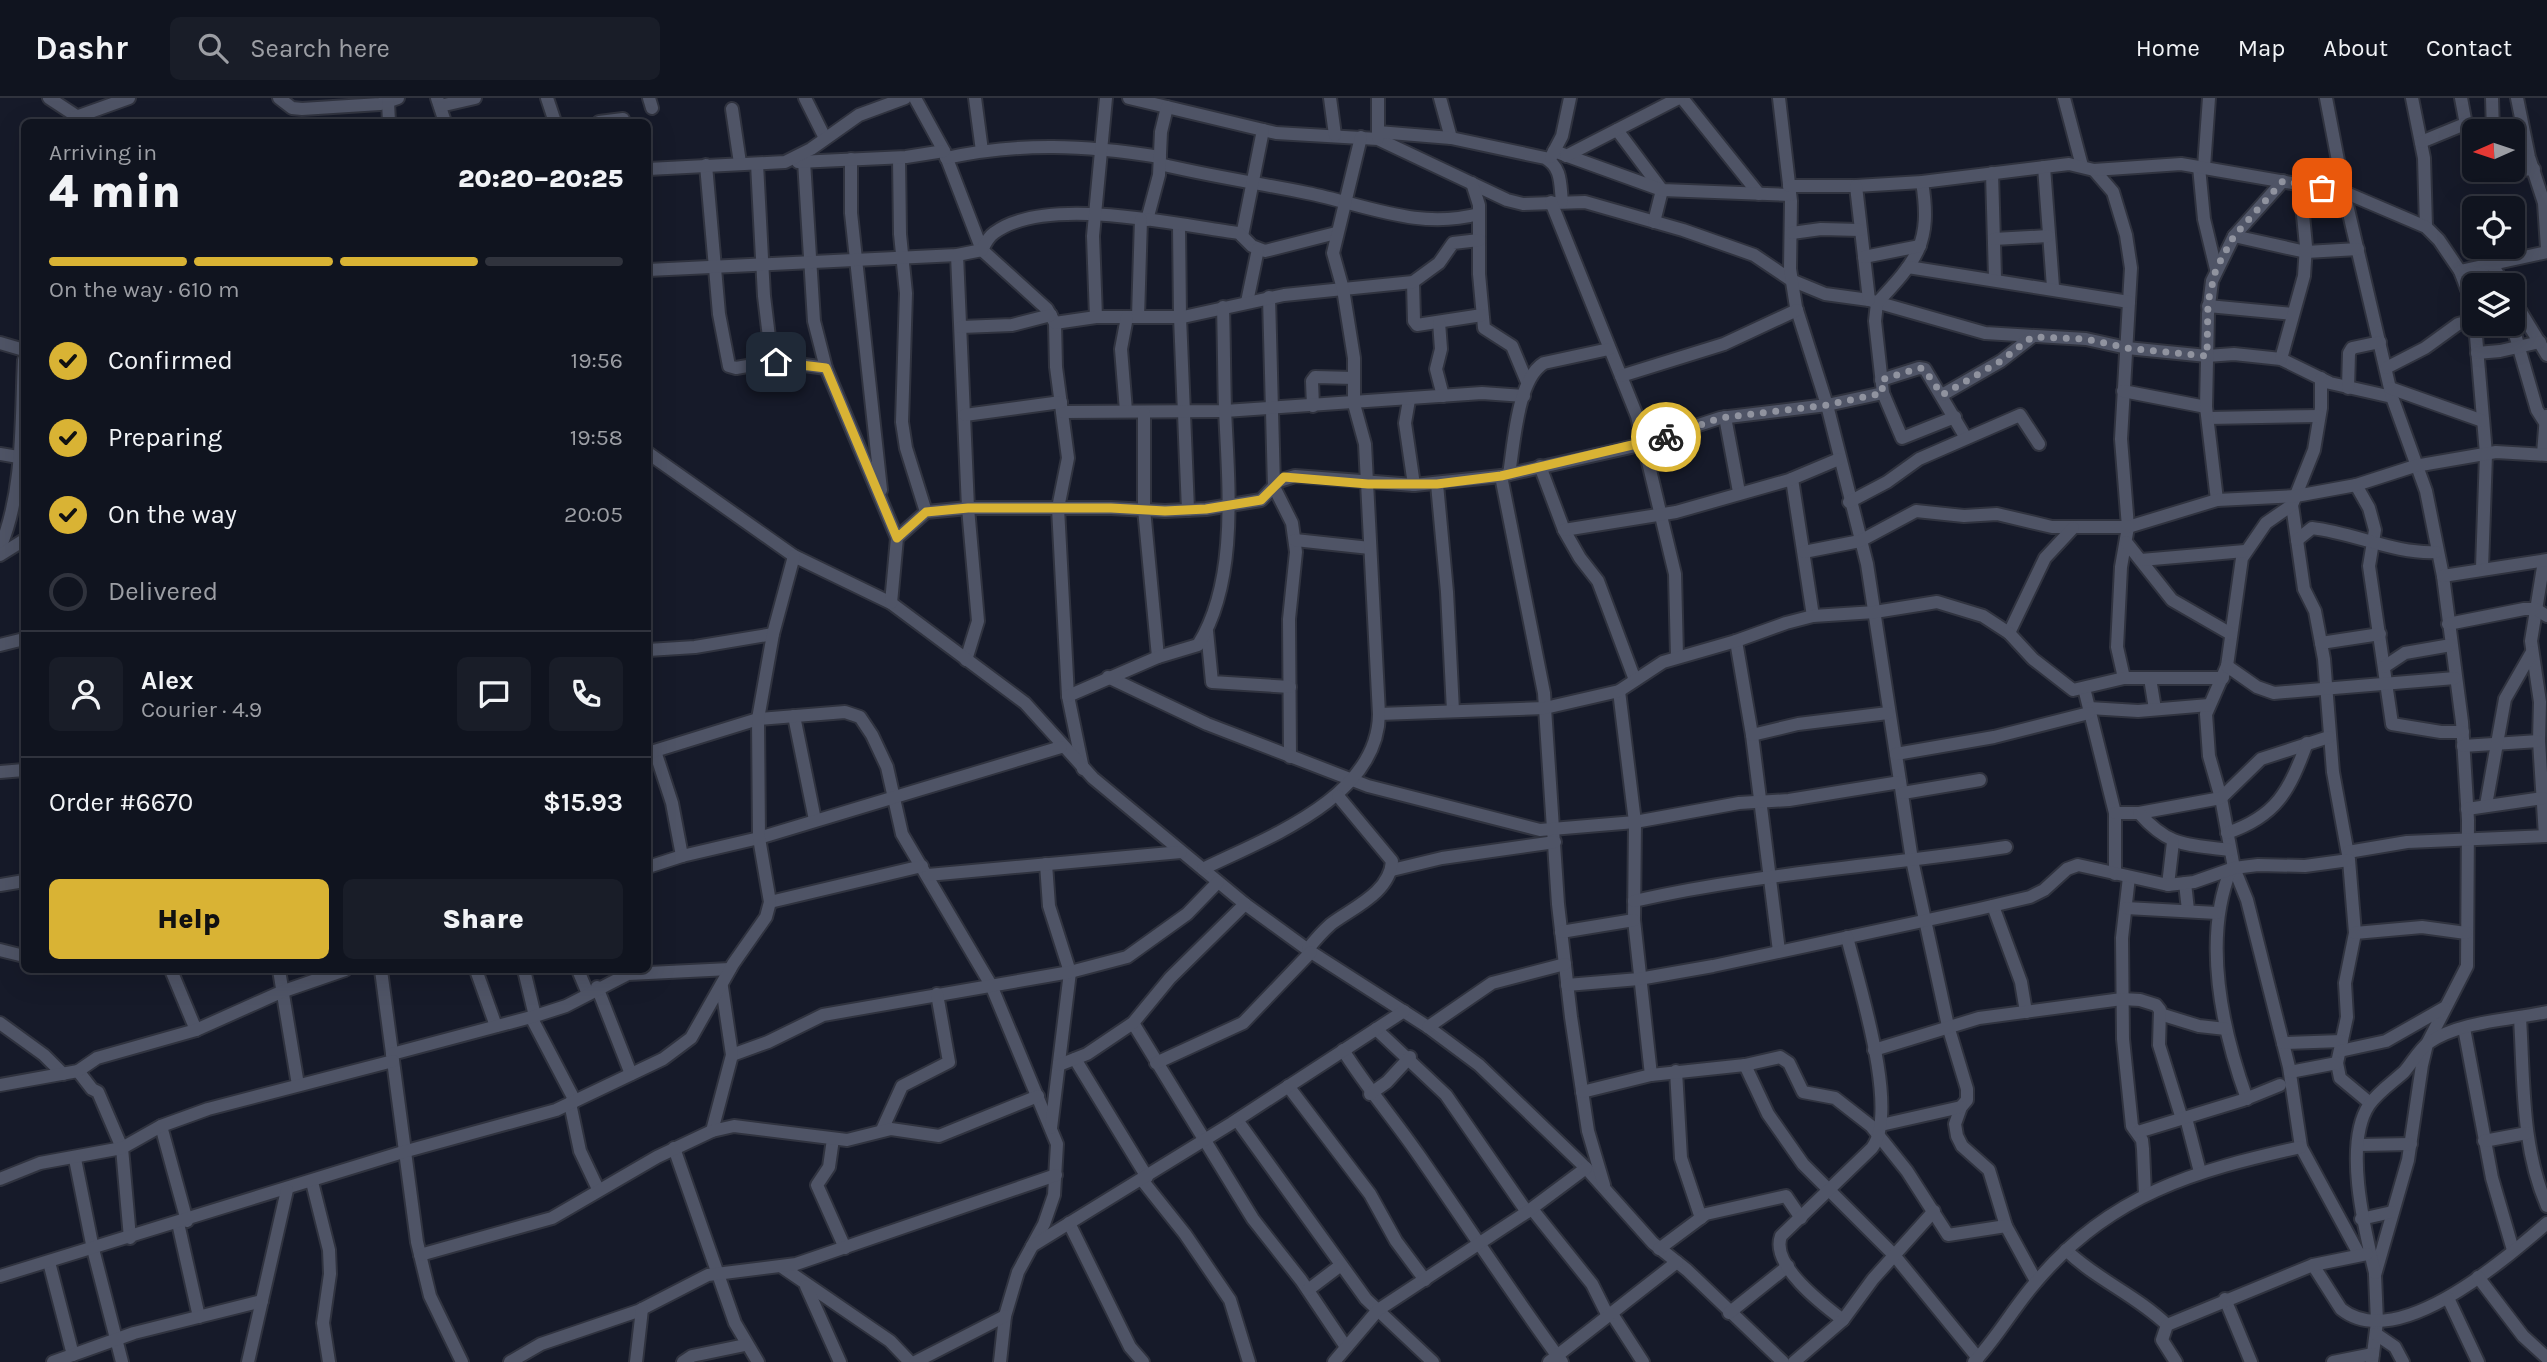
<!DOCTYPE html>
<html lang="en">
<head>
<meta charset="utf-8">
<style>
	:root { --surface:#10141f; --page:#191d28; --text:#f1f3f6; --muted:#9c9ea4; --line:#30333d; --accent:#d9b334 }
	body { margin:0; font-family:Karla,sans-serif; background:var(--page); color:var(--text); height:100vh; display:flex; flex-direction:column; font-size:26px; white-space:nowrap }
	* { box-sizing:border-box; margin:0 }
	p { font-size:23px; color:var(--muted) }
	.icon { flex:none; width:38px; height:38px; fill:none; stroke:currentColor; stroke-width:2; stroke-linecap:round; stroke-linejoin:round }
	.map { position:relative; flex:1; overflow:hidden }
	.drawer { position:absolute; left:21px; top:21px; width:630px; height:854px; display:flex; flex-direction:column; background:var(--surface); border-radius:10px; box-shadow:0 7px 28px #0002,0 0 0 2px var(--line) }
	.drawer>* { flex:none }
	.needle { width:46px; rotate:267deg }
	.tools { position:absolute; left:2462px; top:21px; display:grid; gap:14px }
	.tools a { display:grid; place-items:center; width:63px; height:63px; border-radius:10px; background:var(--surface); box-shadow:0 7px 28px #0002,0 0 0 2px var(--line); font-size:35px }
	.pin { position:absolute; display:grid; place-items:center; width:60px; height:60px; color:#fff; margin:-30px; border-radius:14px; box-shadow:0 4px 10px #0006 }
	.courier { position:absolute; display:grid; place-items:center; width:70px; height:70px; margin:-35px; border:5px solid #d9b334; border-radius:50%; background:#fff; color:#222; box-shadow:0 2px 9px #0007 }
	.overview em { font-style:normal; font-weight:800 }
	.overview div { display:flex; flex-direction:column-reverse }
	.overview { display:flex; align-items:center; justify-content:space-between; height:119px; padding:0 28px }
	h1 { font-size:46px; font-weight:800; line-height:52px }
	.bar { display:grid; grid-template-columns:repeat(4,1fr); gap:10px 7px; align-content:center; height:84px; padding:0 28px }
	.bar i { height:9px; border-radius:5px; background:var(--line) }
	.bar .selected { background:var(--accent) }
	.bar p { grid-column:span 4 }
	.line { display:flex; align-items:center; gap:18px; padding:0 28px; border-top:2px solid var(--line) }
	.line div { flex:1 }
	.round { display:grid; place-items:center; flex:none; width:74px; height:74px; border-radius:10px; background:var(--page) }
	ol { padding:0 28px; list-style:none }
	li { display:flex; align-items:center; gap:21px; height:77px }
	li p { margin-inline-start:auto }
	li .icon { padding:7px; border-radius:50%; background:var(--accent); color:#111; stroke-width:4 }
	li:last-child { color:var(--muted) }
	li i { width:38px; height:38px; border:4px solid var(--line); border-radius:50% }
	.action { display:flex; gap:14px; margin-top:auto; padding:14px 28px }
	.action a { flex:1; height:80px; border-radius:10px; background:var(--accent); color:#111; font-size:28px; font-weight:800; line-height:80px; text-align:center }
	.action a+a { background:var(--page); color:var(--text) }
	header { display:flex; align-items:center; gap:42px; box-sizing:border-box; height:98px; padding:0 35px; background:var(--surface); border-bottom:2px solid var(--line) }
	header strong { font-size:33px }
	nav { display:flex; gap:38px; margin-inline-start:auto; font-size:24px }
	.search { width:490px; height:63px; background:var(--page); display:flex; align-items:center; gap:18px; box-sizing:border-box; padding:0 24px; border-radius:10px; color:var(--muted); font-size:26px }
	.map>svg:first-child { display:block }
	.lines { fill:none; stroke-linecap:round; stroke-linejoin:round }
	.minor-casing { stroke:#30333f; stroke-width:16 }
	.minor { stroke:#4f5466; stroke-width:12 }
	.done { stroke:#90939f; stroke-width:7; stroke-dasharray:0 12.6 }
	.route { stroke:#d9b334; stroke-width:9 }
</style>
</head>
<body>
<header>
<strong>Dashr</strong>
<div class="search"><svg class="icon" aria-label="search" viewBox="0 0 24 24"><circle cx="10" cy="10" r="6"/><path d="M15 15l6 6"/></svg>Search here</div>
<nav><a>Home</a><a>Map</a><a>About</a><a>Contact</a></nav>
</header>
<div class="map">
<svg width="2547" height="1264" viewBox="0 0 2547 1264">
	<rect width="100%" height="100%" fill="#161a29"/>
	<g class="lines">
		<g class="minor-casing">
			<g id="minor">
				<path d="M49,0l35,23"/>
				<path d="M279,0l13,10 10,1 78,-5 18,-6"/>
				<path d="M437,0l8,24"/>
				<path d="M547,0l8,24"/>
				<path d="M649,0l3,10"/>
				<path d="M805,0l20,40"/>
				<path d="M915,0l29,53 38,99 65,59 8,14 1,44 12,91 -10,50 10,188 15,73"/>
				<path d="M975,0l7,53"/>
				<path d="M1129,0l147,35 102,6 129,61 16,4 62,-2 98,28 71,25 37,25 34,14 44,6 116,33 101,6 41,9 80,8 27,-2 47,5 49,24 62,14"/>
				<path d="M1330,0l5,37"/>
				<path d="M1440,0l11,40"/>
				<path d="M1682,0l77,96"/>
				<path d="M1779,0l12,103 -1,68 6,38 31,98 40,159 45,296 36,166 19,63v11l-6,7 -6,17 2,12 5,10 27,24 17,56 30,55"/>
				<path d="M2064,0l18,68"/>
				<path d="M2326,0l18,94 48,205 34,94 17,85 19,146 6,98 -1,146 -40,78 -5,21 -14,95 -33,115 2,47 -5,40"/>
				<path d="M2412,0l12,60 2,69"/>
				<path d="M2461,0l14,75 59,-4"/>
				<path d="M2492,0l1,33"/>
				<path d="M2517,0l12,59 15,46 3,45"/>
				<path d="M388,4l1,20"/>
				<path d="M440,8l35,-8"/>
				<path d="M732,11l8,54"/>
				<path d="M77,24l-1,-5 53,-19"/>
				<path d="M599,24l24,-3"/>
				<path d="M1617,32l45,60 -8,32"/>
				<path d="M1378,34l73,6 94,20c17,9 15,26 17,44"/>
				<path d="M1378,40v-40"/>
				<path d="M2421,44l44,-18"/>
				<path d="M1554,53l108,39 128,5"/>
				<path d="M1566,58l113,-58"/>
				<path d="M1551,59l11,-21 8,-38"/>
				<path d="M899,60l1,76 6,59 -4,129 4,26 20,64"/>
				<path d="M946,60c75,-16 139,-13 214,-1"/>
				<path d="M851,61v54l30,277"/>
				<path d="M804,63l10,160 12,47 71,170"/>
				<path d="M798,64l108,-5 38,-6"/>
				<path d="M757,66l7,132 8,66"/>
				<path d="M1160,66c49,12 98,19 147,29 60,12 110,37 172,21"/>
				<path d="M706,67l13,149 10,52 7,2 40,-7 50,7"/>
				<path d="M2044,69l9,120"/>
				<path d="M2199,69l5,52 12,50"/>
				<path d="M2204,69l5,-69"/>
				<path d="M648,71l137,-7 26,-13 48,-34 46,-17"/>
				<path d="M2094,72l19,22 13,43 5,33 -10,171 7,88 -7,40 -4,80 7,31"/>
				<path d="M1992,75l3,105"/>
				<path d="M1922,84c10,61 -5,78 -45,121l-2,18 8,72 19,45 53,-21"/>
				<path d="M1472,85l7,22v69l5,54 28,18 15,36"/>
				<path d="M1789,88h67l66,-4 147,-18 25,6 87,-6 163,28 82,35 13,13 21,31 12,31 2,18"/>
				<path d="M1856,88l13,114"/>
				<path d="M1551,104l86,214 38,158 2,83"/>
				<path d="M1147,122l12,-45 2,-43 6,-25"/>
				<path d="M1179,127l1,92 8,193"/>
				<path d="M1792,135l29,-4 39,1"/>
				<path d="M1242,138l21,-106"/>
				<path d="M2234,138l72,16 52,-3"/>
				<path d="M1994,141l54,-3"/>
				<path d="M957,157l11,253 10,113 -12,39"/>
				<path d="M1864,159l56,-11"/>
				<path d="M2492,166l12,21"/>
				<path d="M1908,169l221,35"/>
				<path d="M648,172l309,-15 25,-5c3,-6 6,-13 12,-17 52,-39 183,-8 245,0l13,13 13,5 71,-18"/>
				<path d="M2460,173l87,-19"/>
				<path d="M1413,184l1,39 3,4 65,-10"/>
				<path d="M1269,199l5,190 18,36 4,29 -7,67 1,138"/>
				<path d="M2513,201l34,56"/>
				<path d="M1247,204l11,-53"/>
				<path d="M2208,208l85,8"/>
				<path d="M1096,219l-3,-81 13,-138"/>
				<path d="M1138,219l3,-98"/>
				<path d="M1439,224l2,27 -5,20 7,27"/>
				<path d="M1055,225l41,-6h87l101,-22 129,-13 26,-19 14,-20 26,-3"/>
				<path d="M2475,226l11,130 -4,114"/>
				<path d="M2512,226l25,86 7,11"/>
				<path d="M961,229l51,-2 39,-10"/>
				<path d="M0,245l24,7"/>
				<path d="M2477,255l23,-2 40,-9"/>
				<path d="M2281,261l23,-83 2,-30 -6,-62"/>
				<path d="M2386,270l39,-20 33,-24 16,-4"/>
				<path d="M1621,278l103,-32 73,-34"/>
				<path d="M2321,280v30l-7,42 -22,55 12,84 11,22 9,48 9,113 16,88 6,73 -10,50 2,34 -10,46 3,15 30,25"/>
				<path d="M1881,282l38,-12 6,1 41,69"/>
				<path d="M2348,290l1,-35 3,-5 28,-6"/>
				<path d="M2390,290l93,33"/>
				<path d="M2123,293l83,16"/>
				<path d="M1942,297l59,-34 31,-24"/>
				<path d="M1409,302l-4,23 9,62"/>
				<path d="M1313,308l-1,-25 3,-4 39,1"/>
				<path d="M1126,313l-5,-62 6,-32"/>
				<path d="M1063,314l162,-1 257,-18 42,3"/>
				<path d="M1144,315v96l14,148"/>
				<path d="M965,317l96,-13"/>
				<path d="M1725,319l14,75"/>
				<path d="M2208,320l111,-2"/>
				<path d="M648,355l146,103 97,47 134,100 68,75 152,126 66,48 117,75 51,38 107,103 67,75 34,27 96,92"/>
				<path d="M0,356l24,4"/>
				<path d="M2543,356l3,-38"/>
				<path d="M1540,368l24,64 16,28 18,23 37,99"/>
				<path d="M1509,376c5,-29 8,-95 35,-111l65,-14"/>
				<path d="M1501,378l43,217 14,211 13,113 17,114 16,54"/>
				<path d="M1792,381l21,137"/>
				<path d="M1437,386l10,108 6,119"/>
				<path d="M2356,387l13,23 6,22 -6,36 23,158 49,8h22"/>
				<path d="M2217,402l-11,-93 2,-93 4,-33 22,-45 49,-55"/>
				<path d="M1849,404l38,-20 32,-23 101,-44 19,29"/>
				<path d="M2292,407l-26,18 -24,35 -15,108 -21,48 3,42 12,42 13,70 13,32 42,167 12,80 58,107"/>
				<path d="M1564,432l112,-18 113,-32 50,-21"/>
				<path d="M1295,442l75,8"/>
				<path d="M2297,442l15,-12c43,5 82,26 124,24"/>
				<path d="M2126,444l46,58 59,34"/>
				<path d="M0,450c24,-57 21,-127 24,-188"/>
				<path d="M1804,454l56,-11 56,-30 48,5 33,-2 55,13h76l89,-27 79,-4 60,-11 59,-19 81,-14 51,3"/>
				<path d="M0,457l24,-15"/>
				<path d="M2141,462l104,-9"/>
				<path d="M2544,463l-13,80 9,61 -1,39 6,95"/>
				<path d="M2443,478l104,-16"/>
				<path d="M891,505l6,-65 29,-26 42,-4h143l54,3 41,-2 55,-9 18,-19 16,-5 119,9 87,-9 130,-29 89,-29 107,-13 56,-12"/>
				<path d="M2448,526l76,-15h12l11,7"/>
				<path d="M1207,533l5,51 78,5"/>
				<path d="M2009,535l36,-75 28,-30"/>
				<path d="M1736,543l16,94 27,216"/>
				<path d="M2321,545l59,-9"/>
				<path d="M0,547l24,-6"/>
				<path d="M648,552l47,-3 78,-13"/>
				<path d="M2227,568l30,21 17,6 181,-15"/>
				<path d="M2384,569l21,-14 46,-8"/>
				<path d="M1108,579l99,47 161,62 172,44 95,-8 104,-19 50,-3 111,-18"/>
				<path d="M2150,580l5,31"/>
				<path d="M2084,590l31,125v61"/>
				<path d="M1619,593l16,131 -1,98 17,155"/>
				<path d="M1068,598l90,-39 40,-12c41,-65 30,-164 27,-236 -1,-34 -1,-68 -2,-102"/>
				<path d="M2089,610l49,3 71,-6"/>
				<path d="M1379,616l166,-6 74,-17 44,-29 73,-21 50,-18 27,-7 62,-4 62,-10 46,14 26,17 24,26 40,31 51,-12h99"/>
				<path d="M794,618l21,104"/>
				<path d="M1752,637l46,-11 90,-11"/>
				<path d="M2463,648l76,-5"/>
				<path d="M655,653l17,52 10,53"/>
				<path d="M648,655l110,-34 87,-7 15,5 12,18 15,32 15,67 89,151 66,159 -3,51 -10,29 -26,48 -13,44 -5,46"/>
				<path d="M1896,656l98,-17 95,-24"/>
				<path d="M0,674l24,-2"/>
				<path d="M1903,695l77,-13"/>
				<path d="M2486,707l19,-106 27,-47"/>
				<path d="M2467,711l76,-11"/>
				<path d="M2115,715h24l82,-15 40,-39 68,-22"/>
				<path d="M2139,715c31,35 48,31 91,37"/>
				<path d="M2227,735c50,-17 62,-42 80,-90"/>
				<path d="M2348,754l59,-10 140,-6"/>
				<path d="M1046,766l3,42 21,66 -19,156"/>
				<path d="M648,769l34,-11 77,-18 302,-91"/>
				<path d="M1203,771c63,-31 175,-71 176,-155l-14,-270 -11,-40v-46l-11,-69 -10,-36 28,-116"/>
				<path d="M2231,771c-29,70 -9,161 16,230"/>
				<path d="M1392,772l50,-12 113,-16"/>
				<path d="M928,777l253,-23"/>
				<path d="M2129,779l-7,61 1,101 9,87 10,14 1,9 2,46"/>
				<path d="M2185,785l3,27"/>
				<path d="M0,787l24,-4"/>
				<path d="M2168,787l5,-43"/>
				<path d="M1634,803c123,-28 248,-35 372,-54"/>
				<path d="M770,804l152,-36"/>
				<path d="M1993,808l28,76 5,30"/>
				<path d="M2126,810l91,5"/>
				<path d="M1561,834l73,-12"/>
				<path d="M2355,835l67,-6 44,6"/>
				<path d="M1308,851c7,-9 14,-17 23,-25 21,-16 59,-31 61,-63l-54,-65"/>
				<path d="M0,852l24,6"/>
				<path d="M171,872l25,60"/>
				<path d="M279,872l19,115"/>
				<path d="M381,872l36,272 13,54 32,66"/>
				<path d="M476,872l20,56"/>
				<path d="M524,872l11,46"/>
				<path d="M578,872l10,24"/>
				<path d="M1567,887l72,-6 74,-13 266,-57 51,-12 14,-7 23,-21 11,-4 90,20 26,-3 40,-14 24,-3 47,1 44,-6"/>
				<path d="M597,889l34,87"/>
				<path d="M2160,916l39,12 27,3"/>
				<path d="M531,919l44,84"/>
				<path d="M2520,920c4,63 1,129 27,188"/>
				<path d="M0,925l44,32 19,19"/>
				<path d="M1133,925l120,196 48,61 45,67"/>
				<path d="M1428,929l64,-44 73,-19"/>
				<path d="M2464,930l28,150 21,72"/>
				<path d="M1376,931l70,66 81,117"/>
				<path d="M2283,945l59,-2"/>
				<path d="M1343,952c23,37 51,69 75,104 48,69 94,140 144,208"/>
				<path d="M1874,952l105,-32 143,-19 18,1 16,5 4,5 -1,35 23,74"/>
				<path d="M2340,953l46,-10 58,-33"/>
				<path d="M392,956l143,-38 31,-10 62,-32 102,-5"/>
				<path d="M732,957l36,-13 55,-27 247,-43 57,-15 60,-43 31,-32"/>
				<path d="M1075,961l72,118"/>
				<path d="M1156,965l87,-40 68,-71"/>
				<path d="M1059,967l28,-11 46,-31 37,-45 75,-74"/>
				<path d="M1745,967l23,49 35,50 91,91 84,103"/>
				<path d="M78,973l14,18 6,3 24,56 8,90"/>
				<path d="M1676,973l5,87 20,60"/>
				<path d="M2290,974l47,-9"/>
				<path d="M0,987l78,-14 19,-13 99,-28 85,-38 64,-22"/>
				<path d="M1288,988l82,108 26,47 29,39"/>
				<path d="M1582,994l69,-17 94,-10 35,-8 9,6 14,29 32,6 36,28 36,45 41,64 58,-9"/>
				<path d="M1370,996l17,-12 23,-25"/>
				<path d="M570,1005l10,48 18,38"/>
				<path d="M2186,1020l14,54"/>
				<path d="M1237,1022l129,179 67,63"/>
				<path d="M1881,1027l80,-18"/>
				<path d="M161,1028l26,95"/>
				<path d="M882,1032l20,-44 47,-24 -12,-68"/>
				<path d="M712,1033l20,-76 -10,-68"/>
				<path d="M2138,1034l105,-32 37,-15"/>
				<path d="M833,1041l-4,28 -12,18 28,63"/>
				<path d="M2484,1043l43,-8"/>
				<path d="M2359,1047l52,-1"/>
				<path d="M674,1050l61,175 23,39"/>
				<path d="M75,1061l18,90 29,113"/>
				<path d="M0,1081l40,-16 82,-15 39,-22 47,-17 185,-48"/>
				<path d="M1142,1082l43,54 45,66 19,62"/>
				<path d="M312,1084l17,68 1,24 -7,49 6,39"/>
				<path d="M1532,1111l60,75 16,32"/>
				<path d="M2361,1121l31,-7"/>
				<path d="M178,1125l21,94"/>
				<path d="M1069,1125l61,124 13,15"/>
				<path d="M1032,1148l200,-123 172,-112"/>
				<path d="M1659,1151l47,-35 80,-18 15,22"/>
				<path d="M2066,1152c31,30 70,45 101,75"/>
				<path d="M420,1157l132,-37 105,-61 55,-26 22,-5 113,14 44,-11 48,7 99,-40"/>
				<path d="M49,1164l24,93"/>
				<path d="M2313,1167l28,44c56,45 164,-50 206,-86"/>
				<path d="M782,1169l108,74 20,21"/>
				<path d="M2375,1175c-10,-42 -32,-129 -6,-168 9,-13 24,-23 35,-33 8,-9 15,-22 24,-29 32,-22 82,-23 119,-31"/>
				<path d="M0,1178l403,-124 153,-42 107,-51 28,-21 42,-74 33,-47 4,-15 -11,-64 -1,-119 15,-85 21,-78"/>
				<path d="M2478,1179l45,59 24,22"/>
				<path d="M806,1188l34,76"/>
				<path d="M1308,1192l33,-25"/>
				<path d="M2448,1200l30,64"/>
				<path d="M2225,1201l26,63"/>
				<path d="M1729,1215l59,-47"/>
				<path d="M1612,1216l31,48"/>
				<path d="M1843,1222c-20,-15 -73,-55 -62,-84l91,-88c28,-37 -14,-166 -25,-211"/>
				<path d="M2376,1236l19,13 8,15"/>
				<path d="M53,1264l81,-29 128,-32"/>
				<path d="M248,1264l39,-172"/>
				<path d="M510,1264l31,-18 97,-33 70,-36 88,-11 260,-89"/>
				<path d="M636,1264l6,-53"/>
				<path d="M683,1264l9,-6 53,-11"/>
				<path d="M915,1264l90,-46"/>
				<path d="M1334,1264l44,-52 149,-98 59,-44"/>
				<path d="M1549,1264l128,-100"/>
				<path d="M1794,1264l49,-42 30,-41 61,-68"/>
				<path d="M1974,1264c23,-24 40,-55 62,-80 74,-88 158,-111 265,-135"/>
				<path d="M2176,1264l-14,-22 5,-15 146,-60 54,-11"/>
				<path d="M2333,1264l40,-8"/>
			</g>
		</g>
		<use href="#minor" class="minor"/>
	</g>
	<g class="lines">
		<path class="done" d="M1666,339l54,-19 107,-13 56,-12 -2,-13 38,-12 5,1 18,26 59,-34 31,-24 54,2 41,9 80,8 1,-54 8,-33 18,-33 49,-55 39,7"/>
		<path class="route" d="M776,264l50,6 71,170 29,-26 42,-4h143l54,3 41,-2 55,-9 23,-23 84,7h69l64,-8 165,-39"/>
	</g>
</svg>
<div class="tools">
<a><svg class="needle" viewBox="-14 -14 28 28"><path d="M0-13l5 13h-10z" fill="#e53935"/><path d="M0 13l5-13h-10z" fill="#9c9ea4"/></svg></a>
<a><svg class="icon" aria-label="locate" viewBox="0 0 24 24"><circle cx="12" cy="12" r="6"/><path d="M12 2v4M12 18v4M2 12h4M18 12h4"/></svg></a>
<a><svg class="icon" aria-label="layers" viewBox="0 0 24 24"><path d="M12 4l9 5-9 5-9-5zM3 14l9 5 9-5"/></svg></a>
</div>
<div class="pin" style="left:2322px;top:90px;background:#ea580c"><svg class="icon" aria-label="bag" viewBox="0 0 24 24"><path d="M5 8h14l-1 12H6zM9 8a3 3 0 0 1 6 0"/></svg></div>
<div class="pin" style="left:776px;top:264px;background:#1f2937"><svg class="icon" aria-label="home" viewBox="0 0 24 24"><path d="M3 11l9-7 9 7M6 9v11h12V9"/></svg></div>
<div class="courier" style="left:1666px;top:339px"><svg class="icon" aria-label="bike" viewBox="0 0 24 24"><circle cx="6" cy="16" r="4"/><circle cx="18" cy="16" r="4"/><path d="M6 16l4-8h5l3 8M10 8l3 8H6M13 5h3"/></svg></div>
<section class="drawer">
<div class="overview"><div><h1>4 min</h1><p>Arriving in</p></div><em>20:20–20:25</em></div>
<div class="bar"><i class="selected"></i><i class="selected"></i><i class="selected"></i><i></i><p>On the way · 610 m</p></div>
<ol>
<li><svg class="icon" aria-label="check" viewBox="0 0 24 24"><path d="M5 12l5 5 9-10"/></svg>Confirmed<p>19:56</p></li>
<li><svg class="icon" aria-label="check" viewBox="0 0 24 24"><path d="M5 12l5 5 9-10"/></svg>Preparing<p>19:58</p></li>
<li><svg class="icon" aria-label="check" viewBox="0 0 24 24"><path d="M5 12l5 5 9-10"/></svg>On the way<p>20:05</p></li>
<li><i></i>Delivered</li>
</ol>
<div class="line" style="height:126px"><a class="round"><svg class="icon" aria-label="person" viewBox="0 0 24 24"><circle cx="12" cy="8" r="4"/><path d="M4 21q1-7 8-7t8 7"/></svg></a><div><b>Alex</b><p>Courier · 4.9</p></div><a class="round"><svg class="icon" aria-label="chat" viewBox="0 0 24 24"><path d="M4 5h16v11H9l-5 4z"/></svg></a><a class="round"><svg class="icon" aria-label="phone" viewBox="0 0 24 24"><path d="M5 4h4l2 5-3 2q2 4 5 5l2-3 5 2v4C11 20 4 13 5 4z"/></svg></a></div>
<div class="line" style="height:91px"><div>Order #6670</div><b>$15.93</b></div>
<div class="action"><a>Help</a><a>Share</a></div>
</section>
</div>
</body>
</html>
